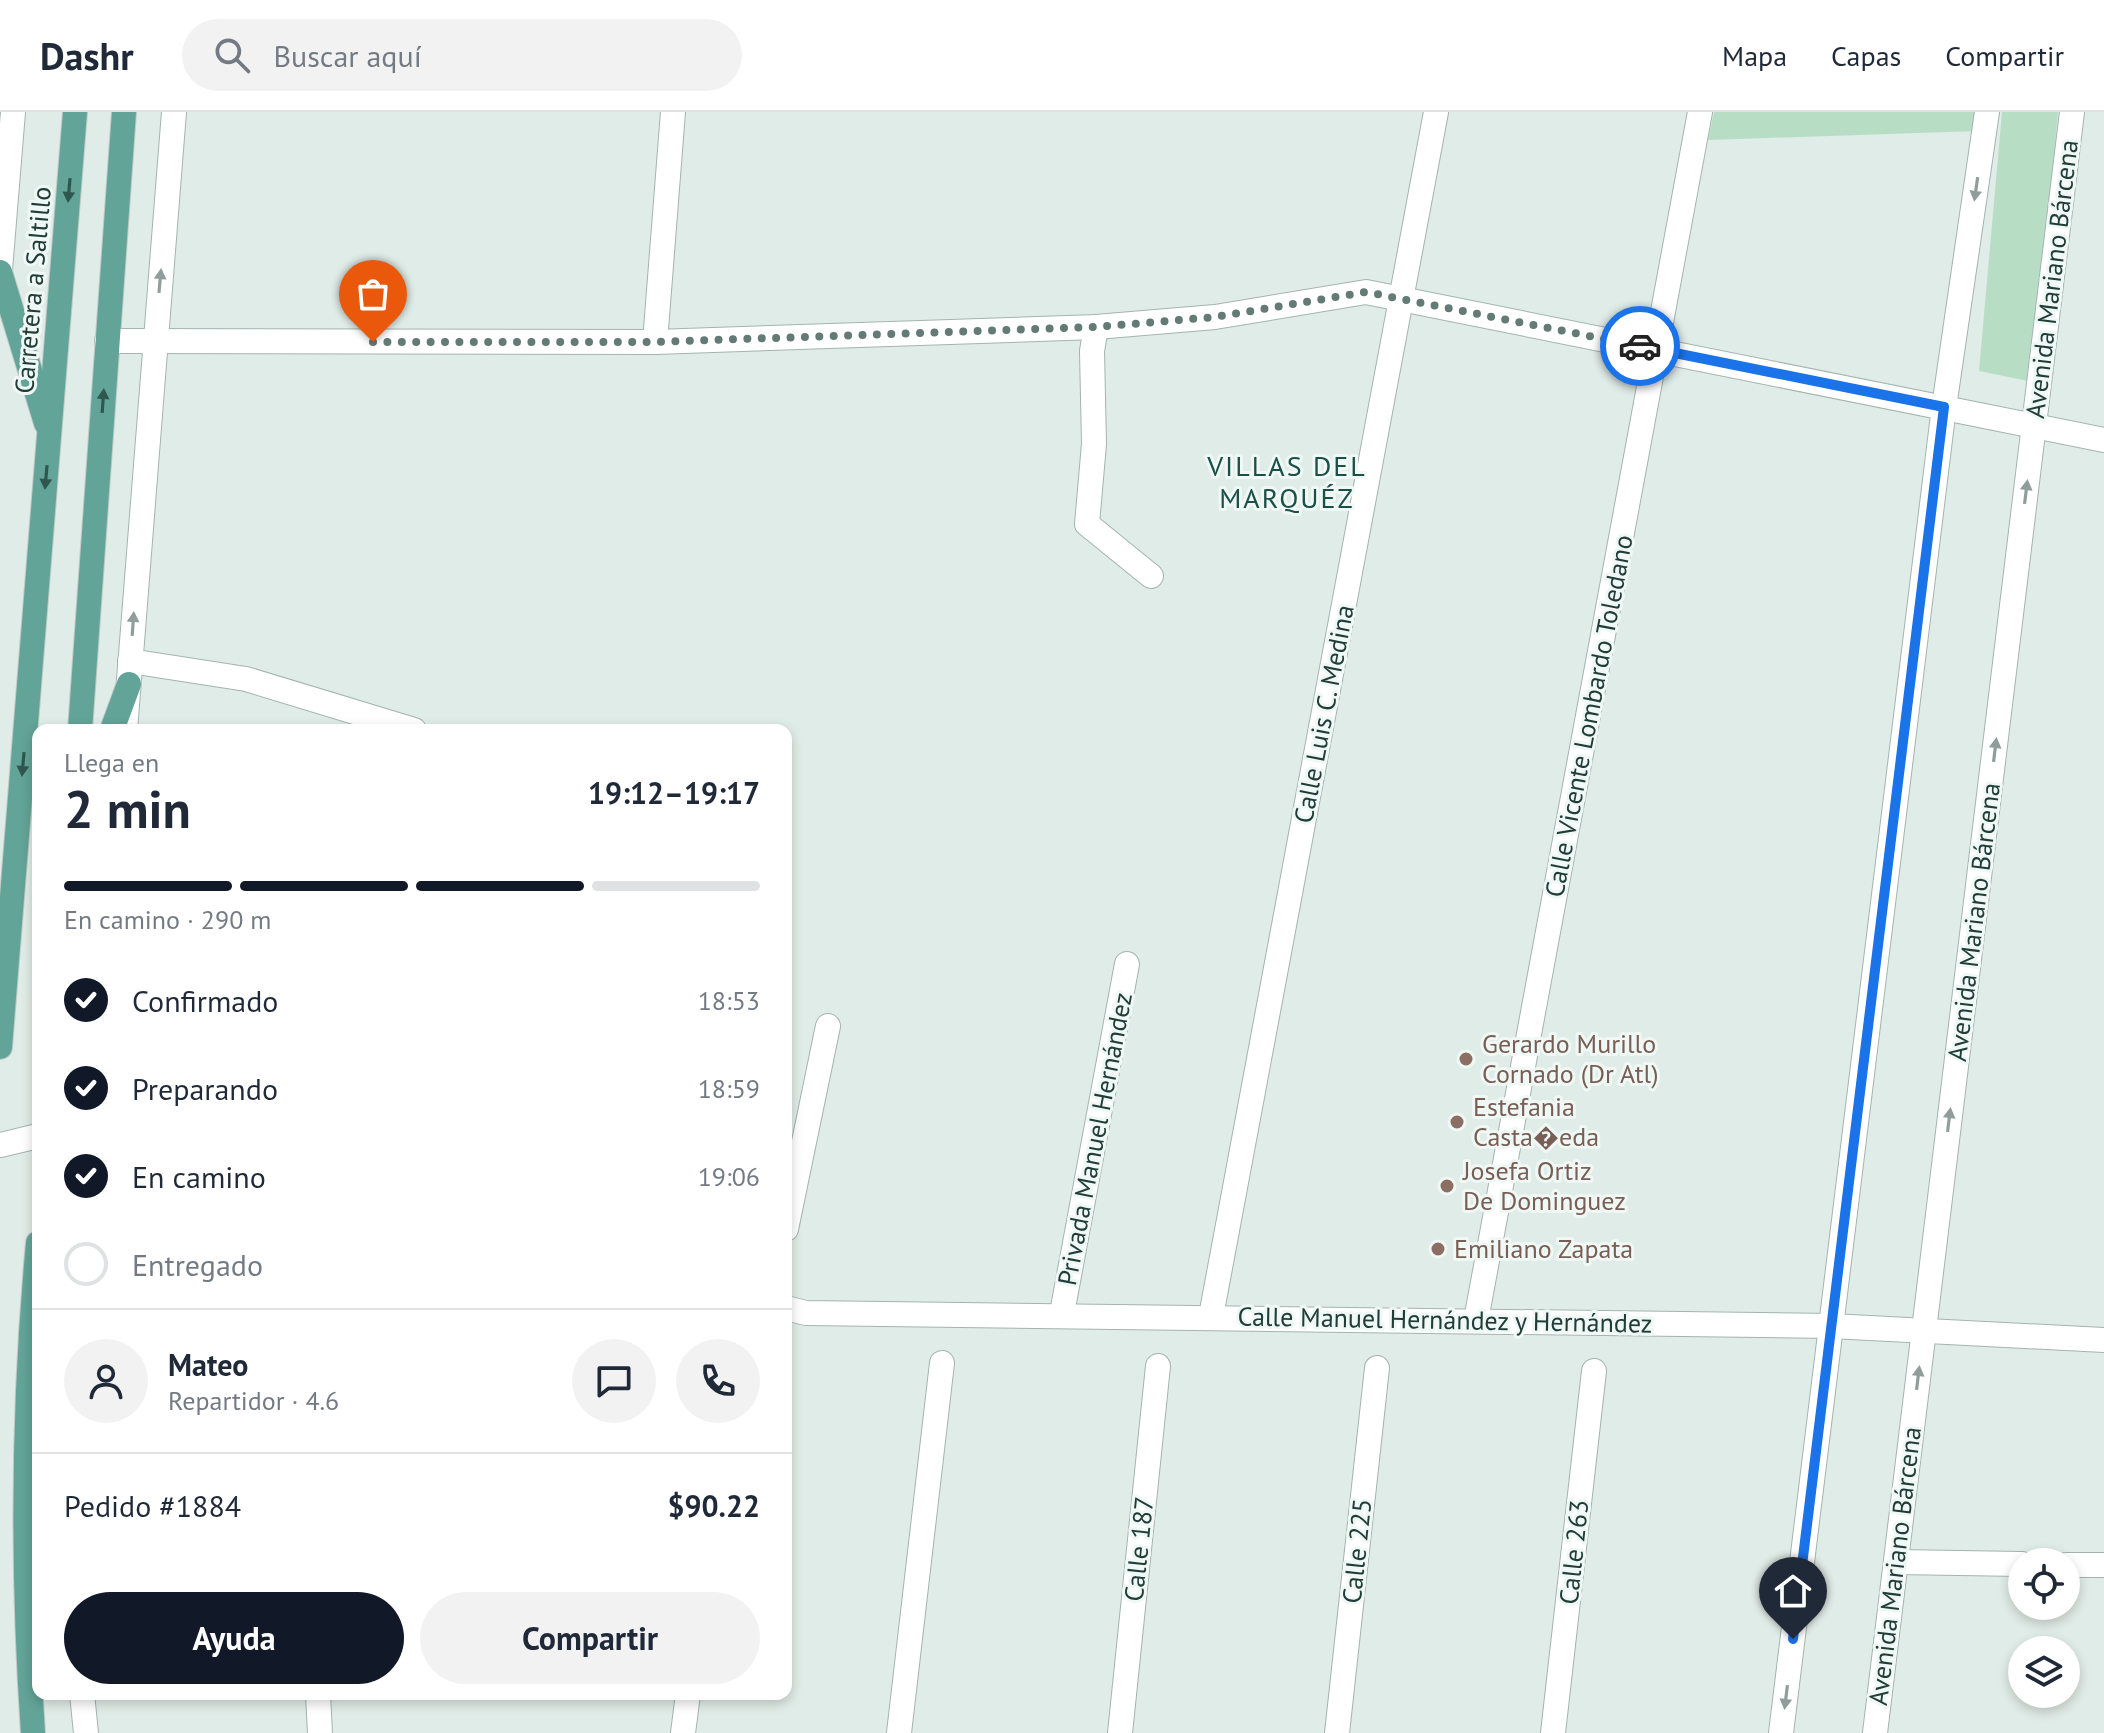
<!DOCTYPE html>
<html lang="es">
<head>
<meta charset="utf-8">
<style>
	:root { --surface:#fff; --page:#f2f2f3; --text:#1f2937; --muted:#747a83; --line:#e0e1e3; --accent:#111827 }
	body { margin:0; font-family:"PT Sans",sans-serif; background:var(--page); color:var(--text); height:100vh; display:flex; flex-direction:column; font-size:30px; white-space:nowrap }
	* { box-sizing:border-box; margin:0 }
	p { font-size:26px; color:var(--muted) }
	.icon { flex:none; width:44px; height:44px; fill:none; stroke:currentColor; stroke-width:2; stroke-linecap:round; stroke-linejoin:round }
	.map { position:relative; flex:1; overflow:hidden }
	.panel { position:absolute; left:32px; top:612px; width:760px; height:976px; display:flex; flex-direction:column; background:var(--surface); border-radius:16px; box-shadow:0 4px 12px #0003 }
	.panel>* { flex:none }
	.controls { position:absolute; left:2008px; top:1436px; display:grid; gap:16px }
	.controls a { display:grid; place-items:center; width:72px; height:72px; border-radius:50%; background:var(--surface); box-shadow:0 4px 12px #0003; font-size:40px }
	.pin { position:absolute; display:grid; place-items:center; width:68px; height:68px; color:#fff; margin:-82px -34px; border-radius:50% 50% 50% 0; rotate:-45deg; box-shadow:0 0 8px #0007 }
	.pin .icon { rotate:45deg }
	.courier { position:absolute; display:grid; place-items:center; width:80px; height:80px; margin:-40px; border:6px solid #1a73e8; border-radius:50%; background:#fff; color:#222; box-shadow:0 2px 10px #0007 }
	.headline em { font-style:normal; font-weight:700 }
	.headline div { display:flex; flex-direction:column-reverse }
	.headline { display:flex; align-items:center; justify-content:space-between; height:136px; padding:0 32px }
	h1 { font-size:52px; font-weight:700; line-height:60px }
	.bar { display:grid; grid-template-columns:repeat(4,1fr); gap:12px 8px; align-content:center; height:96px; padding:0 32px }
	.bar i { height:10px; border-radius:6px; background:var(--line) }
	.bar .on { background:var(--accent) }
	.bar p { grid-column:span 4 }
	.line { display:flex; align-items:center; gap:20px; padding:0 32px; border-top:2px solid var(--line) }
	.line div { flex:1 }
	.round { display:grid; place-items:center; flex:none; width:84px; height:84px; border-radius:42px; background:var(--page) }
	ol { padding:0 32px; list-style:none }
	li { display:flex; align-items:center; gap:24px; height:88px }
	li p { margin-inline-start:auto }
	li .icon { padding:8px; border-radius:50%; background:var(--accent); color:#fff; stroke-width:4 }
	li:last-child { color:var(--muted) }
	li i { width:44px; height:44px; border:4px solid var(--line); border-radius:50% }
	.primary-button { display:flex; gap:16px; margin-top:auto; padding:16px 32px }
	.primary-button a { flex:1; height:92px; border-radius:48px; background:var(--accent); color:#fff; font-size:32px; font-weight:700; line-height:92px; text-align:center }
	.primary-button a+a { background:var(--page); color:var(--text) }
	header { display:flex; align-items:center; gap:48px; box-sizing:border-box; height:112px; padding:0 40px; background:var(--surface); border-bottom:2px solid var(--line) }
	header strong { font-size:38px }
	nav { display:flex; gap:44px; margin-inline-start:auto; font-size:28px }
	.search { width:560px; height:72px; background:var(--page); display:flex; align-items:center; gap:20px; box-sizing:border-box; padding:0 28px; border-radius:44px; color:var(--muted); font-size:30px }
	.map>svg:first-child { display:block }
	.green { fill:#b7dec4 }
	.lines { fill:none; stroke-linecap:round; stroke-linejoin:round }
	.minor-casing { stroke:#a3b4af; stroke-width:26 }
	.major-casing { stroke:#c1c9c7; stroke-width:26 }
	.minor { stroke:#fff; stroke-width:24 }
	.major { stroke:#62a497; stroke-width:24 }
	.oneway { fill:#909e9b }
	.oneway2 { fill:#30574f }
	.done { stroke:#637a75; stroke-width:8; stroke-dasharray:0 14.4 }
	.route { stroke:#1a73e8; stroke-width:10 }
	.education-dot { fill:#8d6e63; stroke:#f0f8f5; stroke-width:3 }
	.labels { text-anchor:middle; stroke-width:6; stroke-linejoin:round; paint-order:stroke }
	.street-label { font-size:26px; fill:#203d37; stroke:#f0f8f5 }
	.education-label { font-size:26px; fill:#785e54; stroke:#f0f8f5; text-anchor:start }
	.neighbourhood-label { font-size:28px; letter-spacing:2px; fill:#1a5047; stroke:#f0f8f5 }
</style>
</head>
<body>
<header>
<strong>Dashr</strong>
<div class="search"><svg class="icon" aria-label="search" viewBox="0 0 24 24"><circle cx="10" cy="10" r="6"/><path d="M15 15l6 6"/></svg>Buscar aquí</div>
<nav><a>Mapa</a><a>Capas</a><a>Compartir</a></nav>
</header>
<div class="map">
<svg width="2104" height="1621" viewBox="0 0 2104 1621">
	<rect width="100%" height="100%" fill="#e0ece7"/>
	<g class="green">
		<path d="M1714,0h267l-3,19 -270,9z"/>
		<path d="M2002,0h56l-25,270 -54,-11z"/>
	</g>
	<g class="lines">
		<g class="minor-casing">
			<g id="minor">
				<path d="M0,158l13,-158"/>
				<path d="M1096,215l-4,24 2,93 -7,80 64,52"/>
				<path d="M107,229l548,1 441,-15 119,-10 151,-25 738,148"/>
				<path d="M655,230l18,-230"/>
				<path d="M130,549l116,18 168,51"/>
				<path d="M125,618l49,-618"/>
				<path d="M0,1033l38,-9"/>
				<path d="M786,1117l42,-203"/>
				<path d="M786,1196l20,5 1025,13 273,14"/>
				<path d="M1062,1201l65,-349"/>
				<path d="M1211,1204l225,-1204"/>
				<path d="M1476,1208l224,-1208"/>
				<path d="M1896,1450l126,2"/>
				<path d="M2066,1453h38"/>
				<path d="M82,1582l4,39"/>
				<path d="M318,1582l2,39"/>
				<path d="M683,1621l5,-39"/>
				<path d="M899,1621l43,-370"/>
				<path d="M1120,1621l38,-367"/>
				<path d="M1337,1621l40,-365"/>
				<path d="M1553,1621l41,-362"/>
				<path d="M1781,1621l163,-1326 43,-295"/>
				<path d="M1875,1621l197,-1621"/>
			</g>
		</g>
		<g class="major-casing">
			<g id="major">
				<path d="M0,160l46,151"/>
				<path d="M80,618l44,-618"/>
				<path d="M112,618l17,-46"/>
				<path d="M0,935l75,-935"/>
				<path d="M33,1621c-11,-160 -10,-330 5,-490"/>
			</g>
		</g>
		<use href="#minor" class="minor"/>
		<use href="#major" class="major"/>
	</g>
	<defs><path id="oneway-solid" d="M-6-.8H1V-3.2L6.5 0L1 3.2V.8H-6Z" transform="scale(2)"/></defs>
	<g class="oneway">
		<use href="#oneway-solid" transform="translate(1976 77) rotate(98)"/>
		<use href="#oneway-solid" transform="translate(160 169) rotate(-85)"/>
		<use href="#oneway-solid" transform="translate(2026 380) rotate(-83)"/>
		<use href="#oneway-solid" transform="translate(133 512) rotate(-86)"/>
		<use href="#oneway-solid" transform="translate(1995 638) rotate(-83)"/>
		<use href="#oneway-solid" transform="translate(1949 1008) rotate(-83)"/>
		<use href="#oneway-solid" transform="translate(1918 1266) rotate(-83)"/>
		<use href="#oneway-solid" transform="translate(1786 1585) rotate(97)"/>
	</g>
	<g class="oneway2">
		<use href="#oneway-solid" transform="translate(69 78) rotate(95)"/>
		<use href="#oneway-solid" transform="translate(103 289) rotate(-86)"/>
		<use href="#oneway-solid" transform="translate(46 365) rotate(95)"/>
		<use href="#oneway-solid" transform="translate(23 652) rotate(95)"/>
	</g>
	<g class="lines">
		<path class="done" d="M373,230h282l441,-15 119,-10 151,-25 274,54"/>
		<path class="route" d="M1640,234l304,61 -151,1232"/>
	</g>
	<g class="education-dot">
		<circle cx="1466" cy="947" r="8"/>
		<circle cx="1457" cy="1010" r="8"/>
		<circle cx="1447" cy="1074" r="8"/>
		<circle cx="1438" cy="1137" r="8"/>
	</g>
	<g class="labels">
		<g class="street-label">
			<text transform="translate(2052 167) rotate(-83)" y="9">Avenida Mariano Bárcena</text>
			<text transform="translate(33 178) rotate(-85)" y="9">Carretera a Saltillo</text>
			<text transform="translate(1324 602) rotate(-79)" y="9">Calle Luis C. Medina</text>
			<text transform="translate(1589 604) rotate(-79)" y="9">Calle Vicente Lombardo Toledano</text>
			<text transform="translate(1974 810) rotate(-83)" y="9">Avenida Mariano Bárcena</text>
			<text transform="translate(1095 1027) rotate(-79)" y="9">Privada Manuel Hernández</text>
			<text transform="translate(1445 1208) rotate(1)" y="9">Calle Manuel Hernández y Hernández</text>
			<text transform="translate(1139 1437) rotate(-84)" y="9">Calle 187</text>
			<text transform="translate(1357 1439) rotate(-84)" y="9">Calle 225</text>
			<text transform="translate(1574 1440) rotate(-84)" y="9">Calle 263</text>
			<text transform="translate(1895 1454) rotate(-83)" y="9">Avenida Mariano Bárcena</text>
		</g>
		<g class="education-label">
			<text x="1482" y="941">Gerardo Murillo<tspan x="1482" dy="30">Cornado (Dr Atl)</tspan></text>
			<text x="1473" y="1004">Estefania<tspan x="1473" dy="30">Casta�eda</tspan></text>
			<text x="1463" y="1068">Josefa Ortiz<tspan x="1463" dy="30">De Dominguez</tspan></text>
			<text x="1454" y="1146">Emiliano Zapata</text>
		</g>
		<g class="neighbourhood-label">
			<text x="1287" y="364">VILLAS DEL<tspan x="1287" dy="32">MARQUÉZ</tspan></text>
		</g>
	</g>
</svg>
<div class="controls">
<a><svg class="icon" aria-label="locate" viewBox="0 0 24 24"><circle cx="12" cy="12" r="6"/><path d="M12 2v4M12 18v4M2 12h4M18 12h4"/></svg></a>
<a><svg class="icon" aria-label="layers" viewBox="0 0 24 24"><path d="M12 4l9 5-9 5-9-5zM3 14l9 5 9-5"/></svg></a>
</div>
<div class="pin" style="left:373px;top:230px;background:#ea580c"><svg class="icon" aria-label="bag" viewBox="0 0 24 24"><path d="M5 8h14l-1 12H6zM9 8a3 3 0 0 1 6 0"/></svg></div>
<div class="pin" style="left:1793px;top:1527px;background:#1f2937"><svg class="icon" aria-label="home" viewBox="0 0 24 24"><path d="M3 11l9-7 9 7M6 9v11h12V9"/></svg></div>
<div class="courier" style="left:1640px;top:234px"><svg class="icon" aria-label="car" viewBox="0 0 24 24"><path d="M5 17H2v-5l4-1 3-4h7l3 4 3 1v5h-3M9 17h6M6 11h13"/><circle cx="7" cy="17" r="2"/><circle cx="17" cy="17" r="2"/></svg></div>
<section class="panel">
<div class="headline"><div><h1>2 min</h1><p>Llega en</p></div><em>19:12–19:17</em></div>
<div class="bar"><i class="on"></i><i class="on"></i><i class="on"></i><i></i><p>En camino · 290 m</p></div>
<ol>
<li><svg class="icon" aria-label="check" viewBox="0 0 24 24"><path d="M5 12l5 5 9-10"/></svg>Confirmado<p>18:53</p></li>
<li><svg class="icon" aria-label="check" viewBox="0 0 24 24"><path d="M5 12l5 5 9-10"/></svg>Preparando<p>18:59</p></li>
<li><svg class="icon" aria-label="check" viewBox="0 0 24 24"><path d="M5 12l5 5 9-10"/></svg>En camino<p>19:06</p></li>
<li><i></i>Entregado</li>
</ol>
<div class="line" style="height:144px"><a class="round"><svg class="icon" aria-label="person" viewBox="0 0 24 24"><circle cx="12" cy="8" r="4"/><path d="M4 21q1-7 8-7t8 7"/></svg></a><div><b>Mateo</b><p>Repartidor · 4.6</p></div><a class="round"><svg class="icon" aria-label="chat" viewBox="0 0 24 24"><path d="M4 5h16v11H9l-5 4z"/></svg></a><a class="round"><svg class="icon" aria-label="phone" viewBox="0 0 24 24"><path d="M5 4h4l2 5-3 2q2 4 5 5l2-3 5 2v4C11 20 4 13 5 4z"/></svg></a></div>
<div class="line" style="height:104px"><div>Pedido #1884</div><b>$90.22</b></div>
<div class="primary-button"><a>Ayuda</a><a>Compartir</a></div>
</section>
</div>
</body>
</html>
